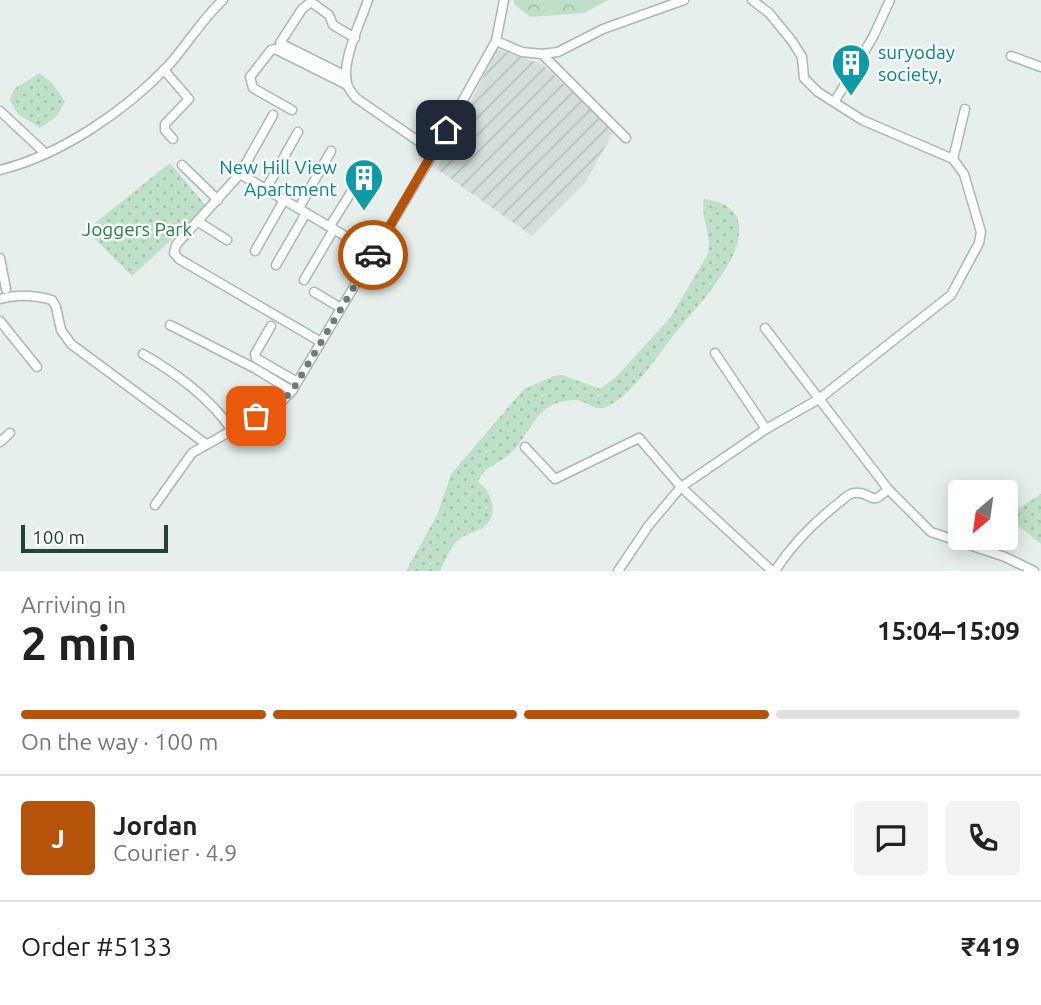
<!DOCTYPE html>
<html lang="en">
<head>
<meta charset="utf-8">
<style>
	:root { --surface:#fff; --page:#f2f2f2; --text:#222; --muted:#767676; --line:#e0e0e0; --accent:#b45309 }
	body { margin:0; font-family:Ubuntu,sans-serif; background:var(--page); color:var(--text); height:100vh; display:flex; flex-direction:column; font-size:26px; white-space:nowrap }
	* { box-sizing:border-box; margin:0 }
	p { font-size:23px; color:var(--muted) }
	.icon { flex:none; width:38px; height:38px; fill:none; stroke:currentColor; stroke-width:2; stroke-linecap:round; stroke-linejoin:round }
	.map { position:relative; height:571px; overflow:hidden }
	.side { display:flex; flex-direction:column; background:var(--surface); flex:1 }
	.side>* { flex:none }
	.needle { width:46px; rotate:209deg }
	.tools { position:absolute; left:948px; top:480px; display:grid; gap:14px }
	.tools a { display:grid; place-items:center; width:70px; height:70px; border-radius:7px; background:var(--surface); box-shadow:0 4px 18px #0003; font-size:35px }
	.scale { position:absolute; left:21px; bottom:18px; width:147px; box-sizing:border-box; padding-left:7px; border:4px solid #24423a; border-top:0; font-size:19px; line-height:24px; white-space:nowrap; color:#24423a; -webkit-text-stroke:5px #f7fbf9; paint-order:stroke }
	.pin { position:absolute; display:grid; place-items:center; width:60px; height:60px; color:#fff; margin:-30px; border-radius:14px; box-shadow:0 4px 10px #0006 }
	.courier { position:absolute; display:grid; place-items:center; width:70px; height:70px; margin:-35px; border:5px solid #b45309; border-radius:50%; background:#fff; color:#222; box-shadow:0 2px 9px #0007 }
	.overview em { font-style:normal; font-weight:700 }
	.overview div { display:flex; flex-direction:column-reverse }
	.overview { display:flex; align-items:center; justify-content:space-between; height:119px; padding:0 21px }
	h1 { font-size:46px; font-weight:700; line-height:52px }
	.bar { display:grid; grid-template-columns:repeat(4,1fr); gap:10px 7px; align-content:center; height:84px; padding:0 21px }
	.bar i { height:9px; border-radius:5px; background:var(--line) }
	.bar .current { background:var(--accent) }
	.bar p { grid-column:span 4 }
	.line { display:flex; align-items:center; gap:18px; padding:0 21px; border-top:2px solid var(--line) }
	.line div { flex:1 }
	.round { display:grid; place-items:center; flex:none; width:74px; height:74px; border-radius:7px; background:var(--page) }
	.map>svg:first-child { display:block }
	.industrial { fill:url(#industrial-furrows) }
	.grass { fill:url(#grass-dots) }
	.forest { fill:url(#forest-crowns) }
	.lines { fill:none; stroke-linecap:round; stroke-linejoin:round }
	.street-casing { stroke:#a8b8b2; stroke-width:11 }
	.street { stroke:#fff; stroke-width:8 }
	.done { stroke:#687f78; stroke-width:7; stroke-dasharray:0 12.6 }
	.route { stroke:#b45309; stroke-width:9 }
	.labels { text-anchor:middle; stroke-width:5; stroke-linejoin:round; paint-order:stroke }
	.culture-label { font-size:19px; fill:#0d838f; stroke:#f7fbf9; text-anchor:start }
	.park-label { font-size:19px; fill:#2d7a4b; stroke:#f7fbf9 }
</style>
</head>
<body>
<div class="map">
<svg width="1041" height="571" viewBox="0 0 1041 571">
	<defs>
		<pattern id="industrial-furrows" width="10" height="10" patternUnits="userSpaceOnUse" patternTransform="scale(1.75)"><rect width="10" height="10" fill="#d4dfda"/><path d="M-1 1l2-2M0 10L10 0M9 11l2-2" fill="none" stroke="#b6c1bc"/></pattern>
		<pattern id="grass-dots" width="8" height="8" patternUnits="userSpaceOnUse" patternTransform="scale(1.75)"><rect width="8" height="8" fill="#bfe0c8"/><path d="M2 2h.1M6 6h.1" fill="none" stroke="#a4c1ad" stroke-width="1.8" stroke-linecap="round"/></pattern>
		<pattern id="forest-crowns" width="20" height="18" patternUnits="userSpaceOnUse" patternTransform="scale(1.75)"><rect width="20" height="18" fill="#bfe0c8"/><path d="M2 6a3 3 0 1 1 6 0M12 15a3 3 0 1 1 6 0" fill="none" stroke="#a4c1ad"/></pattern>
	</defs>
	<rect width="100%" height="100%" fill="#e6efeb"/>
	<path class="industrial" d="M497,49l45,15 72,67 -29,52 -53,53 -95,-67z"/>
	<g class="grass">
		<path d="M40,73l13,11 12,18 -8,14 -17,12 -22,-14 -8,-14 4,-11z"/>
		<path d="M170,163l37,44 -75,69 -46,-46z"/>
		<path d="M704,199c22,3 38,12 35,36 -1,16 -14,35 -23,48 -12,18 -27,33 -41,50 -16,21 -44,64 -69,74 -12,5 -19,-6 -30,-7 -4,0 -11,1 -16,2 -25,6 -33,37 -51,53 -12,9 -26,13 -31,27 13,8 21,31 8,43 -9,9 -23,7 -33,21 -5,7 -9,17 -13,25h-34l31,-56 14,-41 73,-85 30,-13 9,-1 37,14 17,-13 53,-58 38,-64c4,-19 -8,-37 -4,-55z"/>
		<path d="M1041,494v50l-35,-28z"/>
	</g>
	<path class="forest" d="M514,0h94l-24,13 -54,4 -16,-13z"/>
	<g class="lines">
		<g class="street-casing">
			<g id="street">
				<path d="M368,0c-7,21 -27,62 -21,83 1,6 6,11 9,15l78,54"/>
				<path d="M496,41l26,11 20,2 16,-2 45,-23 81,-29"/>
				<path d="M542,54l84,84"/>
				<path d="M1011,56l30,11"/>
				<path d="M164,70l25,29 -24,25v6l8,9"/>
				<path d="M346,76l-66,-33 22,-34 9,-7 18,13 4,10 22,13"/>
				<path d="M835,101l38,-64 17,-37"/>
				<path d="M292,110l-39,-22 -3,-11 21,-27 4,-1 72,36"/>
				<path d="M0,111l45,42"/>
				<path d="M953,159l12,-50"/>
				<path d="M182,165l36,35"/>
				<path d="M233,167l7,7 33,-59"/>
				<path d="M0,170c61,-15 125,-59 168,-104 19,-21 34,-47 55,-66"/>
				<path d="M266,189l32,-57"/>
				<path d="M299,208l32,-57"/>
				<path d="M197,221l30,19"/>
				<path d="M330,226l30,-48"/>
				<path d="M255,251l29,-51"/>
				<path d="M0,258l6,31"/>
				<path d="M276,265l30,-52"/>
				<path d="M304,280l30,-51"/>
				<path d="M314,292l27,16"/>
				<path d="M0,299c17,-5 34,-4 52,1l4,7 5,23 10,14 135,100"/>
				<path d="M0,321l37,46"/>
				<path d="M170,325l86,44 36,22"/>
				<path d="M271,326l-16,28 1,4 41,24"/>
				<path d="M765,328l123,161 43,43 74,25 29,14"/>
				<path d="M321,342l-142,-83 -5,-6 2,-8 64,-71 134,79"/>
				<path d="M715,353l51,76"/>
				<path d="M143,354c34,20 66,43 89,76"/>
				<path d="M0,442l10,-9"/>
				<path d="M525,447l30,32 84,-41 42,49 91,84"/>
				<path d="M155,505l37,-52 88,-50 12,-12 142,-239 62,-111 8,-41"/>
				<path d="M618,571l31,-46 32,-38 85,-58 53,-30 132,-104 28,-52 2,-11 -17,-58 -11,-15 -91,-39 -44,-28 -14,-14 -2,-21 -10,-16 -23,-28 -17,-13"/>
				<path d="M775,571c18,-28 39,-49 65,-69 4,-3 9,-9 14,-9 18,-3 15,16 34,-4"/>
			</g>
		</g>
		<use href="#street" class="street"/>
	</g>
	<g class="lines">
		<path class="done" d="M256,416l24,-13 12,-12 81,-136"/>
		<path class="route" d="M373,255l73,-125"/>
	</g>
	<defs>
		<g id="building-pin" transform="scale(2.0125)"><path d="M0 17L-7.5 6A9.5 9.5 0 1 1 7.5 6Z" fill="#0f9aa8" stroke="#f7fbf9"/><path d="M-4-6H4V6H1V3H-1V6H-4ZM-2.5-4.3h1.7v1.8h-1.7ZM.8-4.3h1.7v1.8H.8ZM-2.5-1h1.7V.8h-1.7ZM.8-1h1.7V.8H.8Z" fill="#fff"/></g>
	</defs>
	<g fill-rule="evenodd">
		<use href="#building-pin" x="851" y="63"/>
		<use href="#building-pin" x="364" y="178"/>
	</g>
	<g class="labels">
		<g class="culture-label">
			<text x="878" y="59">suryoday<tspan x="878" dy="22">society,</tspan></text>
			<text x="337" y="174" text-anchor="end">New Hill View<tspan x="337" dy="22">Apartment</tspan></text>
		</g>
		<g class="park-label">
			<text x="137" y="236">Joggers Park</text>
		</g>
	</g>
</svg>
<div class="tools">
<a><svg class="needle" viewBox="-14 -14 28 28"><path d="M0-13l5 13h-10z" fill="#e53935"/><path d="M0 13l5-13h-10z" fill="#767676"/></svg></a>
</div>
<div class="scale">100 m</div>
<div class="pin" style="left:256px;top:416px;background:#ea580c"><svg class="icon" aria-label="bag" viewBox="0 0 24 24"><path d="M5 8h14l-1 12H6zM9 8a3 3 0 0 1 6 0"/></svg></div>
<div class="pin" style="left:446px;top:130px;background:#1f2937"><svg class="icon" aria-label="home" viewBox="0 0 24 24"><path d="M3 11l9-7 9 7M6 9v11h12V9"/></svg></div>
<div class="courier" style="left:373px;top:255px"><svg class="icon" aria-label="car" viewBox="0 0 24 24"><path d="M5 17H2v-5l4-1 3-4h7l3 4 3 1v5h-3M9 17h6M6 11h13"/><circle cx="7" cy="17" r="2"/><circle cx="17" cy="17" r="2"/></svg></div>
</div>
<section class="side">
<div class="overview"><div><h1>2 min</h1><p>Arriving in</p></div><em>15:04–15:09</em></div>
<div class="bar"><i class="current"></i><i class="current"></i><i class="current"></i><i></i><p>On the way · 100 m</p></div>
<div class="line" style="height:126px"><b class="round" style="background:var(--accent);color:#fff">J</b><div><b>Jordan</b><p>Courier · 4.9</p></div><a class="round"><svg class="icon" aria-label="chat" viewBox="0 0 24 24"><path d="M4 5h16v11H9l-5 4z"/></svg></a><a class="round"><svg class="icon" aria-label="phone" viewBox="0 0 24 24"><path d="M5 4h4l2 5-3 2q2 4 5 5l2-3 5 2v4C11 20 4 13 5 4z"/></svg></a></div>
<div class="line" style="height:91px"><div>Order #5133</div><b>₹419</b></div>
</section>
</body>
</html>
